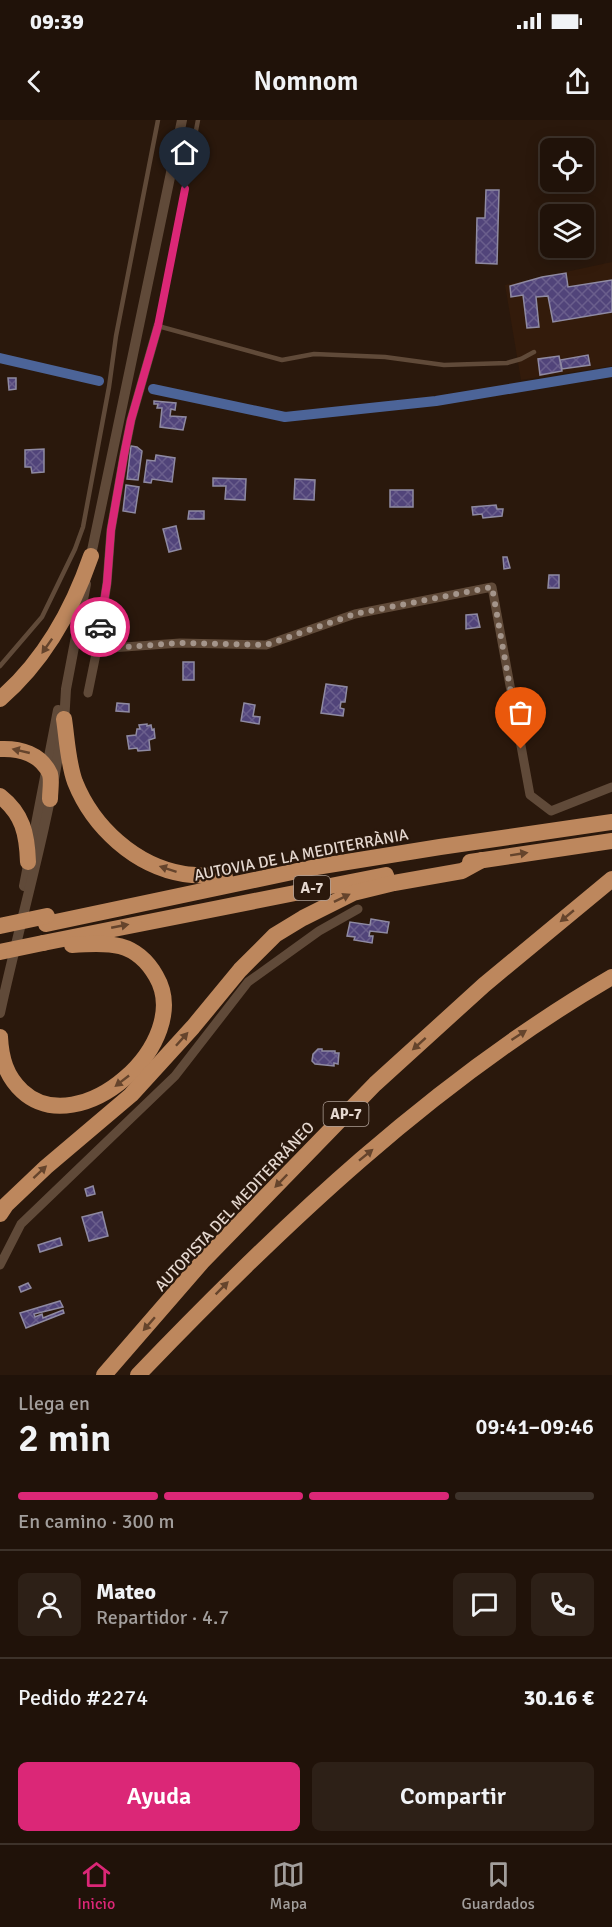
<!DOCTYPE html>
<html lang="es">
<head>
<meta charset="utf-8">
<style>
	:root { --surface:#201209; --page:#2d2017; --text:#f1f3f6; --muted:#a29e9c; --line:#3d322a; --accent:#db2777 }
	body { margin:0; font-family:Signika,sans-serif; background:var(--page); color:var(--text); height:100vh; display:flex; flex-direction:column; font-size:22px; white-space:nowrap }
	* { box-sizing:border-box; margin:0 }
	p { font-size:20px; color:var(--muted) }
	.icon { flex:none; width:33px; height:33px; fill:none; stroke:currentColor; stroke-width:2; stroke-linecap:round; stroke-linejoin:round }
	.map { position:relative; height:1255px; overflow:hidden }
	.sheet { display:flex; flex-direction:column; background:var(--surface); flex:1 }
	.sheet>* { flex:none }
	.tools { position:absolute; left:540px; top:18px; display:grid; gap:12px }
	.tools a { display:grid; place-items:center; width:54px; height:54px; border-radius:9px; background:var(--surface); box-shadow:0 3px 15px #0003,0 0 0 2px var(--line); font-size:30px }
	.pin { position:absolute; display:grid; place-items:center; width:51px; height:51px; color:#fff; margin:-62px -26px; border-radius:50% 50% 50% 0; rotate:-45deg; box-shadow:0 0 6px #0007 }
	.pin .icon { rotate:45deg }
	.courier { position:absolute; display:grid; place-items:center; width:60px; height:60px; margin:-30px; border:4px solid #db2777; border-radius:50%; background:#fff; color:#222; box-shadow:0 2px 8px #0007 }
	.headline em { font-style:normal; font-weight:600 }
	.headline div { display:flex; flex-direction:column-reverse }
	.headline { display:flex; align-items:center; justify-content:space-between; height:102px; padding:0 18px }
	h1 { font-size:39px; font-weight:600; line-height:45px }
	.bar { display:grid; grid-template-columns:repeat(4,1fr); gap:9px 6px; align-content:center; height:72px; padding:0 18px }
	.bar i { height:8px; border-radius:4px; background:var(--line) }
	.bar .selected { background:var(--accent) }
	.bar p { grid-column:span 4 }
	.line { display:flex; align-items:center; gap:15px; padding:0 18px; border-top:2px solid var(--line) }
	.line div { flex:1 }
	.round { display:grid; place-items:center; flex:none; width:63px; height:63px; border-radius:9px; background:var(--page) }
	.cta { display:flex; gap:12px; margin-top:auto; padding:12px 18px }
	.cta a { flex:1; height:69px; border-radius:9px; background:var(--accent); color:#fff; font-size:24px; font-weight:600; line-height:69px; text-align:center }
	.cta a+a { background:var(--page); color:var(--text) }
	.status { display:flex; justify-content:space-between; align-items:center; height:42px; padding:0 30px; background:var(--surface); direction:ltr }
	.status svg { height:16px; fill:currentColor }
	header { display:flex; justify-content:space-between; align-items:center; height:78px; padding:0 18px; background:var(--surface); font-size:27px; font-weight:600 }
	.tabs { display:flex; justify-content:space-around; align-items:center; height:84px; border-top:2px solid var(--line); background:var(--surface); font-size:16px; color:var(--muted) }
	.tabs a { display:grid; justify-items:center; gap:3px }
	.tabs .selected { color:var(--accent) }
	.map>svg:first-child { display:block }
	.built { fill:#331b0b }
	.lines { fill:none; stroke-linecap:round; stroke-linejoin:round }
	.canal { stroke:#4c6498; stroke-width:10 }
	.building { fill:url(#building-cross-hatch); stroke:#8f8aa2; stroke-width:1.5 }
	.service { stroke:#604a39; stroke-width:4.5 }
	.minor { stroke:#604a39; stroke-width:9 }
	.tertiary { stroke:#604a39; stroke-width:10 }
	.motorway { stroke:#bd875d; stroke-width:16 }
	.motorway-bridge { stroke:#bd875d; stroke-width:16 }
	.oneway { fill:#65442c }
	.done { stroke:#a4958b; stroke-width:6; stroke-dasharray:0 10.8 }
	.route { stroke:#db2777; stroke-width:8 }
	.labels { text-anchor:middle; stroke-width:4.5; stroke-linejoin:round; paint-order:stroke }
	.shield { fill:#2a180c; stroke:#ad9e95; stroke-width:1.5 }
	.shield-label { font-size:15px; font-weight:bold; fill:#e5d8d0 }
	.street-label { font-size:16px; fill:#e5d8d0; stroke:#2a180c }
</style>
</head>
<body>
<div class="status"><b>09:39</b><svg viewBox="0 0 49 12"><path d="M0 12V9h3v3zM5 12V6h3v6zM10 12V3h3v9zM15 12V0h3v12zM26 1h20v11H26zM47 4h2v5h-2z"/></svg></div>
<header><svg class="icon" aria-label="back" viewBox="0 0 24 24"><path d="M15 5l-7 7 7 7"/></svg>Nomnom<svg class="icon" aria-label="share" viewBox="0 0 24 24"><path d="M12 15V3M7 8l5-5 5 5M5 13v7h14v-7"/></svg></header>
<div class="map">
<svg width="612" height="1255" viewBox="0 0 612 1255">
	<defs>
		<pattern id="building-cross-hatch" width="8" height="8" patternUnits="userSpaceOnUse" patternTransform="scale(1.5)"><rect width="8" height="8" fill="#51447a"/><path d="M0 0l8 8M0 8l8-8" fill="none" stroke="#6a5e8c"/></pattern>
	</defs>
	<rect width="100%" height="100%" fill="#2a180c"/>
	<path class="built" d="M612,142v104l-91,14 -16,-95z"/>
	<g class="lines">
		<g class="canal">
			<path d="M0,238l99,23"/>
			<path d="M153,269l132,28 151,-16 176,-29"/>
		</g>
	</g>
	<g class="building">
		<path d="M486,70h13l-2,74 -21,-1 1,-45h8z"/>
		<path d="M566,153l2,14 44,-7v32l-59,10 -5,-26 -12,1 3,30 -12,1 -4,-33 -12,2 -1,-11 32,-9z"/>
		<path d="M588,235l2,10 -28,4 -2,-9z"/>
		<path d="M559,236l3,15 -22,4 -2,-16z"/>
		<path d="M8,258h8v11l-7,1z"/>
		<path d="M154,281l22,2 -1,7 -4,-1 -1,7 16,1 -3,13 -23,-3 2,-19h-5l1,-4h-4z"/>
		<path d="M131,326l6,1 5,4 -4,29 -11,-1z"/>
		<path d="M44,329v23l-12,1 -1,-6h-6v-17z"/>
		<path d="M156,335l19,3 -3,24 -20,-3 -1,4 -7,-1 3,-22 8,1z"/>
		<path d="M213,358l33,1 -1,21 -20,-1 1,-13h-13z"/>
		<path d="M295,359l20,1 -1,20 -20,-1z"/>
		<path d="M126,365l13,2 -4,26 -12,-2z"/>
		<rect x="390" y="370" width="23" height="17"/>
		<path d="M496,385l1,4h6l-1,7 -19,2 -1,-4 -9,1 -1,-8z"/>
		<path d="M189,391h15v8h-16z"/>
		<path d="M176,406l5,23 -12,3 -6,-23z"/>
		<path d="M503,437h4l3,11 -6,1z"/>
		<path d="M549,455h10v13h-11z"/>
		<path d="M477,494l3,13 -14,2v-14z"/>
		<rect x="183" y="542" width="11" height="18"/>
		<path d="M326,564l21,3 -2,15h-4l-1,6 4,1 -1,7 -22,-3z"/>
		<path d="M117,583l12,1v8l-13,-1z"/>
		<path d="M244,583l11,2 -2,11 7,1 -1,7 -18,-3z"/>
		<path d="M147,604v2l4,-1 1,5 2,-1 1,9 -6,2 1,10 -12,1 -1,-3 -8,1 -2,-13 9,-1 1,-6h3l-1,-4z"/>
		<path d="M371,799l18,3 -2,11 -17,-2 -1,5h4l-1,7 -18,-3 1,-3 -8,-1 3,-14 20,3z"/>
		<path d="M318,929h4v2h13v2h4l-1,11 -4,-1v3l-19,-2 -3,-3 1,-7z"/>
		<path d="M93,1066l2,8 -8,2 -2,-7z"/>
		<path d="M102,1092l6,24 -19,5 -7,-24z"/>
		<path d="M60,1118l2,7 -22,7 -2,-7z"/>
		<path d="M28,1163l3,5 -10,4 -2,-5z"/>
		<path d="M60,1181l3,6 -29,7 1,3 7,-3 1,4 20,-8 1,3 -38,15 -6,-15z"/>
	</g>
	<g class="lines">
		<g class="service">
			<path d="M198,0l-40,206 124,34 32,-6 71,3 59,8 63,-2 14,-4 13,-7"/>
			<path d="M0,546l42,-49 33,-68 8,-22 26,-140 7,-51 42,-216"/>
		</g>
		<g class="minor">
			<path d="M97,529l10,-66 4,-53 13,-75 7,-35 27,-94"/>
			<path d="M88,573l9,-44 83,-6 86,2 89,-31 137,-27 38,208 21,16 61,-24"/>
			<path d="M0,1145l21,-41 154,-148 73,-94 71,-51 39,-22"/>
		</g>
		<g class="tertiary">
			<path d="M90,440l92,-440"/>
			<path d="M64,603l2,-34 20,-105"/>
			<path d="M24,766l34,-176"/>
			<path d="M0,893c20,-92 47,-182 61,-275"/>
		</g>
		<g class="motorway">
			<path d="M0,579c44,-38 72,-88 91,-143"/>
			<path d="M64,599c3,20 4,44 11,63 18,45 60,84 109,92 13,2 28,1 41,3"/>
			<path d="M0,629c20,-1 41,5 50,25 2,7 0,17 0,25"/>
			<path d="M0,676c23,18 27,38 28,66"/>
			<path d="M470,742l142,-21"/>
			<path d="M46,804l270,-57 124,-20 172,-25"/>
			<path d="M43,823l343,-68"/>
			<path d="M0,917c1,21 6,39 22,54 57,53 173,-49 134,-115 -20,-35 -47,-34 -84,-31"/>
			<path d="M0,1094l6,-9 40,-38 85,-72 62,-68 47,-57 35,-35 28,-17 50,-25 41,-10 68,-12 20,-11"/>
			<path d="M104,1255l98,-113 173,-178 109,-99 128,-106"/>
			<path d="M138,1255c143,-149 295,-294 474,-398"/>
		</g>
		<g class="motorway-bridge">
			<path d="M0,806l47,-10"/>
			<path d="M0,832l43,-9"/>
		</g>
	</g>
	<defs><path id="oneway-solid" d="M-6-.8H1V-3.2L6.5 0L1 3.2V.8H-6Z" transform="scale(1.5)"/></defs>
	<g class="oneway">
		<use href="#oneway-solid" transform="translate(47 526) rotate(125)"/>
		<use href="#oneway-solid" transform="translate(21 631) rotate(-167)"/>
		<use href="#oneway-solid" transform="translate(519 734) rotate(-9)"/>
		<use href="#oneway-solid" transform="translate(168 749) rotate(-162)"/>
		<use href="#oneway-solid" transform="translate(342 778) rotate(-26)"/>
		<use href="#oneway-solid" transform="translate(567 796) rotate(140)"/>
		<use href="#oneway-solid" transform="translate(120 806) rotate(-11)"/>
		<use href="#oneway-solid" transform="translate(519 915) rotate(-33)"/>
		<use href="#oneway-solid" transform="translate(182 919) rotate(-48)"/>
		<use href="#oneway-solid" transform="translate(419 924) rotate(138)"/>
		<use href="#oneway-solid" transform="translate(122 961) rotate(142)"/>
		<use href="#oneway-solid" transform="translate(366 1035) rotate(-39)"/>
		<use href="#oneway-solid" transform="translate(40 1052) rotate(-43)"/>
		<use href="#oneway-solid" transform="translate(281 1061) rotate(134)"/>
		<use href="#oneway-solid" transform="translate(222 1168) rotate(-45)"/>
		<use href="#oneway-solid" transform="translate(149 1204) rotate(131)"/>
	</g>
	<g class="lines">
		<path class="done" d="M100,507l-3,22 83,-6 86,2 89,-31 137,-27 29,162"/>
		<path class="route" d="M100,507l7,-44 4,-53 13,-75 7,-35 27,-94 27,-137"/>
	</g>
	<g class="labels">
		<g class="shield">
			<rect x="294" y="756" width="36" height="24" rx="4.5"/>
			<rect x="323.5" y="982" width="45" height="24" rx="4.5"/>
		</g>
		<g class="shield-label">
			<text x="312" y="773">A-7</text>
			<text x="346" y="999">AP-7</text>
		</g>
		<g class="street-label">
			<text transform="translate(301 734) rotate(-11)" y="6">AUTOVIA DE LA MEDITERRÀNIA</text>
			<text transform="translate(234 1086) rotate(-47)" y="6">AUTOPISTA DEL MEDITERRÁNEO</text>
		</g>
	</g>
</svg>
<div class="tools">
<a><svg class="icon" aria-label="locate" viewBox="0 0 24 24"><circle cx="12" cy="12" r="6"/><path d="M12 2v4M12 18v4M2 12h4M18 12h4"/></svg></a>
<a><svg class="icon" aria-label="layers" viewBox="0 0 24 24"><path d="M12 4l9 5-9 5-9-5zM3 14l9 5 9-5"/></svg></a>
</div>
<div class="pin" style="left:521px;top:629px;background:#ea580c"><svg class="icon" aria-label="bag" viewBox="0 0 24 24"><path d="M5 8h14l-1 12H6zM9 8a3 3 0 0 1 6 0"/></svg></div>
<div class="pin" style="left:185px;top:69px;background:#1f2937"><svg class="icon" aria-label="home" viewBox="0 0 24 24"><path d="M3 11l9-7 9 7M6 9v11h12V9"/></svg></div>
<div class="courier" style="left:100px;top:507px"><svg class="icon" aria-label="car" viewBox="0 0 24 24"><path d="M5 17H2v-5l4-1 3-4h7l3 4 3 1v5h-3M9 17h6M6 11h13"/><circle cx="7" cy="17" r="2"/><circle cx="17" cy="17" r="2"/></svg></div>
</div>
<section class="sheet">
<div class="headline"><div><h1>2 min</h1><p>Llega en</p></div><em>09:41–09:46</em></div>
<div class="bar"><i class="selected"></i><i class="selected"></i><i class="selected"></i><i></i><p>En camino · 300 m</p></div>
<div class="line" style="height:108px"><a class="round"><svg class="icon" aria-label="person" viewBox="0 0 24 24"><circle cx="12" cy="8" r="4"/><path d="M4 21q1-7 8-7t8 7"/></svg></a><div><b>Mateo</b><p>Repartidor · 4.7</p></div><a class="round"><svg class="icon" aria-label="chat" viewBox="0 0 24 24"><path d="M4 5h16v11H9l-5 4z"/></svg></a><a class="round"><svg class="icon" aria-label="phone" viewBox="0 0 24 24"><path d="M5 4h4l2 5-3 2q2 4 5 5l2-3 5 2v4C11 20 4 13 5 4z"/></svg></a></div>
<div class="line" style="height:78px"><div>Pedido #2274</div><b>30.16 €</b></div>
<div class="cta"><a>Ayuda</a><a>Compartir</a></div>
</section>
<nav class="tabs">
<a class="selected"><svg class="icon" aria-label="home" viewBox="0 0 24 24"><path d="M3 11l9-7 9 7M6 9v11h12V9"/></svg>Inicio</a>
<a><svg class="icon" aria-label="map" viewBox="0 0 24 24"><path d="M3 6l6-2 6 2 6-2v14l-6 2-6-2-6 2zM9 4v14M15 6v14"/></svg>Mapa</a>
<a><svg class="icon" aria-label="saved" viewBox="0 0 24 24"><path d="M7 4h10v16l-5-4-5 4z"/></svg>Guardados</a>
</nav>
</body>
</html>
